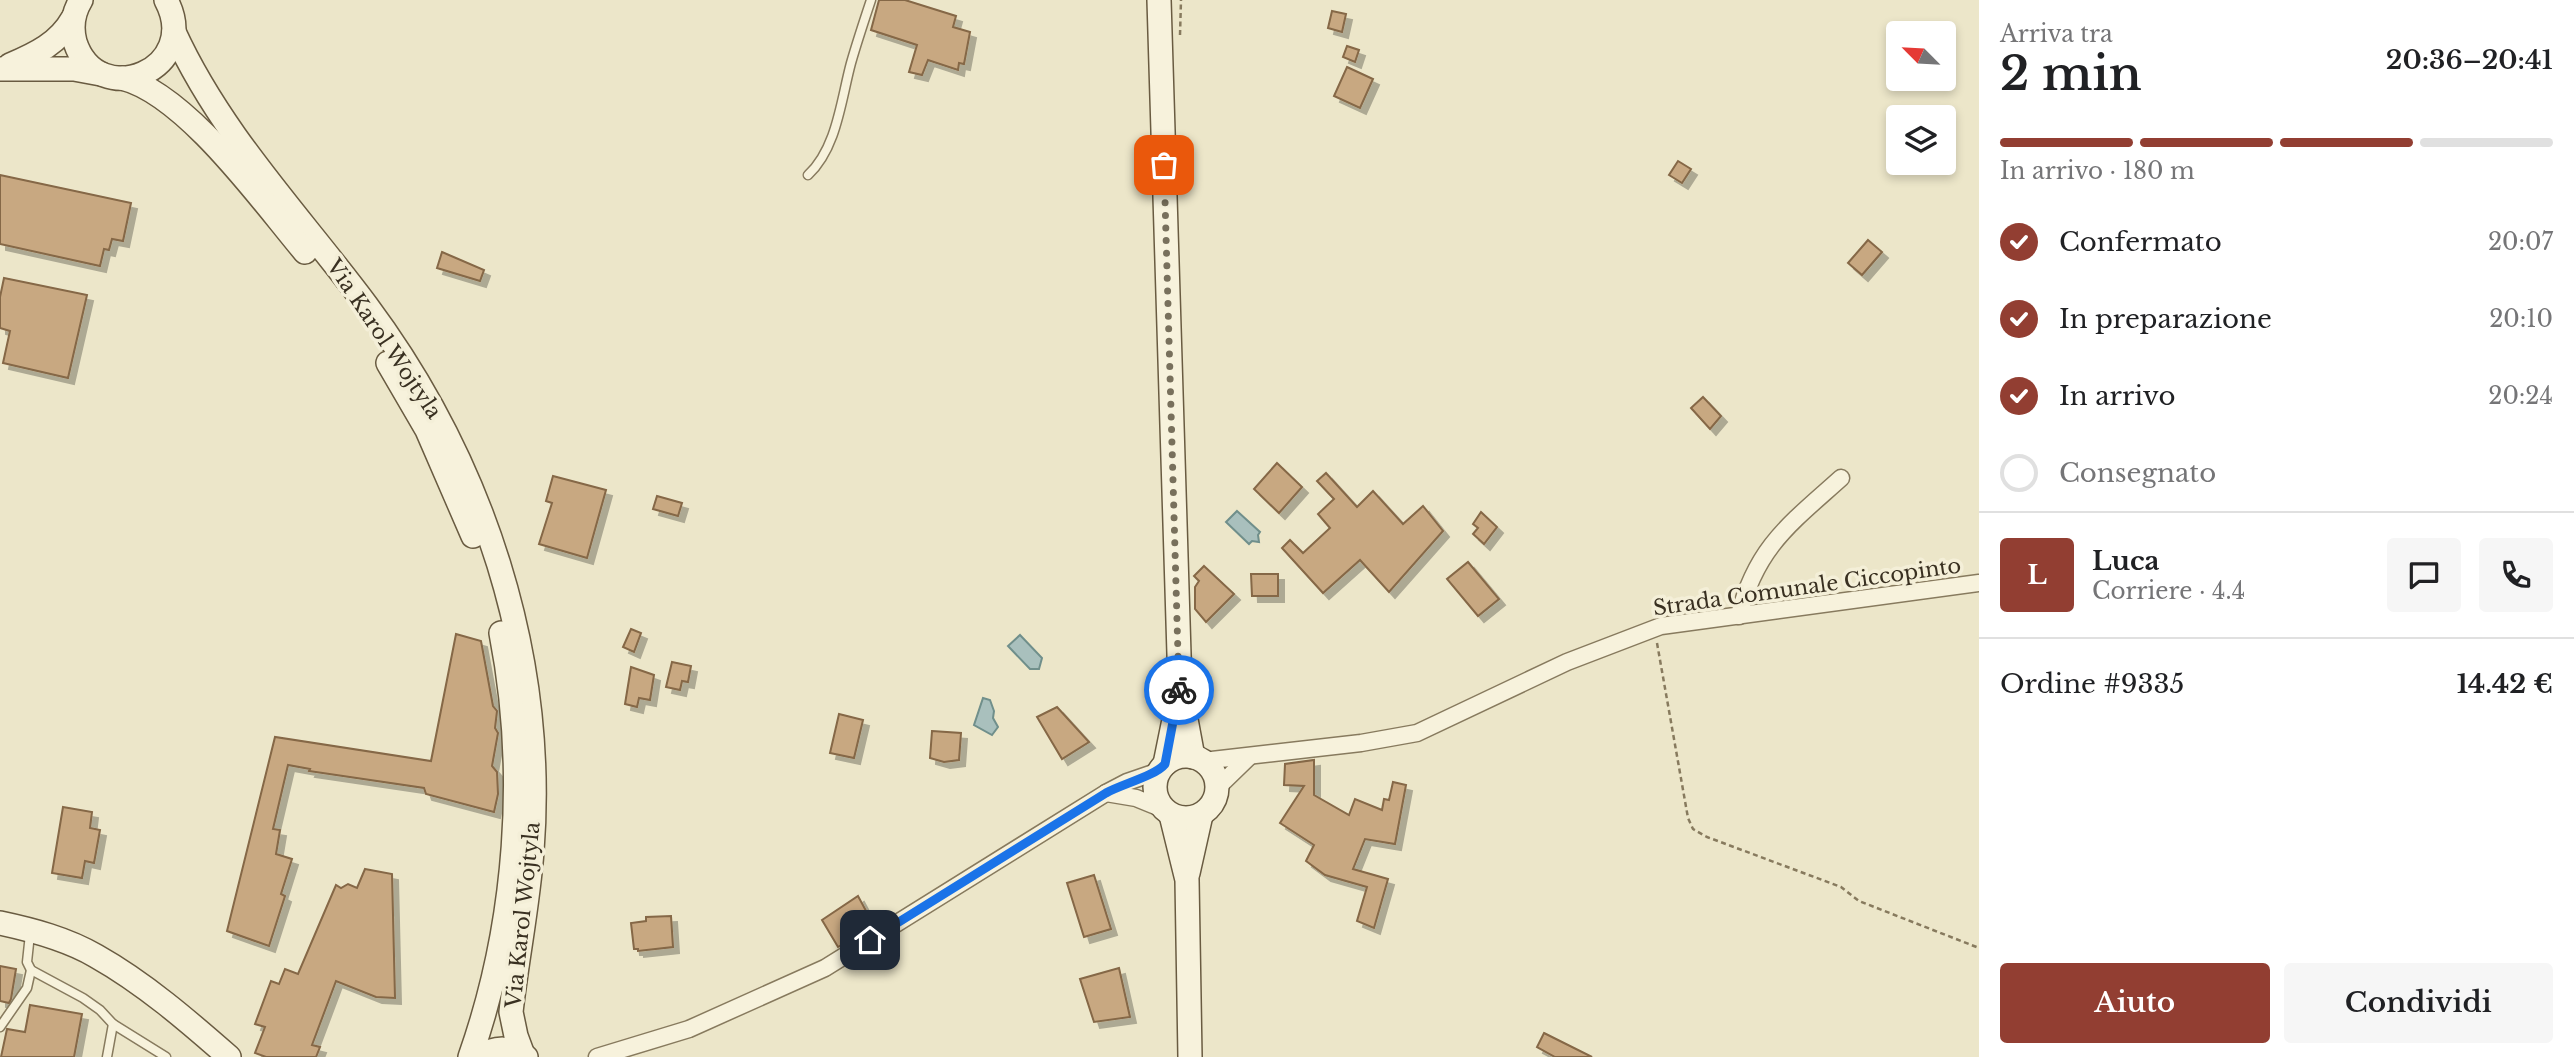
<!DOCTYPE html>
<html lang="it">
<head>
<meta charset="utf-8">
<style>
	:root { --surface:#fff; --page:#f6f6f6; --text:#202124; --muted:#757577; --line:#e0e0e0; --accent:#923e32 }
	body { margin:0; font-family:"Libre Baskerville",serif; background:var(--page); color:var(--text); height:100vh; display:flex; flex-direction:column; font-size:26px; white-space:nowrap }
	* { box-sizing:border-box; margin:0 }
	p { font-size:23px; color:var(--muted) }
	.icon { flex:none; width:38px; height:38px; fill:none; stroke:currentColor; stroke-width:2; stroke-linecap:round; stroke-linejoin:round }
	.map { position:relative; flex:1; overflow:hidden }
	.side { display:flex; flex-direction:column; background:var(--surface); width:595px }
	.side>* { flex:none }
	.needle { width:46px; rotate:294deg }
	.buttons { position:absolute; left:1886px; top:21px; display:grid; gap:14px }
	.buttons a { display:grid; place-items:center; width:70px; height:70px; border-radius:7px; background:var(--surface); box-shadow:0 4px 10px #0003; font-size:35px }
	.pin { position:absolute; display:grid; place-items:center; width:60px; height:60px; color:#fff; margin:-30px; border-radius:14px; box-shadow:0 4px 10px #0006 }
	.courier { position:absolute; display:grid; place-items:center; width:70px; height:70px; margin:-35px; border:5px solid #1a73e8; border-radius:50%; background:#fff; color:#222; box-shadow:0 2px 9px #0007 }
	.overview em { font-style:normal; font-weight:600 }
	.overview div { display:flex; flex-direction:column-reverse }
	.overview { display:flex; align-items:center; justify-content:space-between; height:119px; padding:0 21px }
	h1 { font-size:46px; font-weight:600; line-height:52px }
	.bar { display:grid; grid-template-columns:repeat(4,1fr); gap:10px 7px; align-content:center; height:84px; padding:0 21px }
	.bar i { height:9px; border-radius:5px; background:var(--line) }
	.bar .current { background:var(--accent) }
	.bar p { grid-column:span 4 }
	.line { display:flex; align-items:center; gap:18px; padding:0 21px; border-top:2px solid var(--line) }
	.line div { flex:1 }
	.round { display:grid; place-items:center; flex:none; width:74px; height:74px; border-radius:7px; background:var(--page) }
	ol { padding:0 21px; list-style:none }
	li { display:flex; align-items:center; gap:21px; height:77px }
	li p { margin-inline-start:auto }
	li .icon { padding:7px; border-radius:50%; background:var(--accent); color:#fff; stroke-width:4 }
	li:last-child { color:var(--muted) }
	li i { width:38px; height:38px; border:4px solid var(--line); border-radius:50% }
	.primary-button { display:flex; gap:14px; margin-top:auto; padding:14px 21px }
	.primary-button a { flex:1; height:80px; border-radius:7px; background:var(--accent); color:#fff; font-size:28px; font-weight:600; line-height:80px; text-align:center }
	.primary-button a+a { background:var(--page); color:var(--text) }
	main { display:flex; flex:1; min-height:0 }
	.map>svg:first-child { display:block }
	.water { fill:#a9c0bd; stroke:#708f8b; stroke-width:2 }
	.building { fill:#c8a881; stroke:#856746; stroke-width:2; filter:url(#shadow) }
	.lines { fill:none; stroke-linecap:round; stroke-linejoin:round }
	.lane-casing { stroke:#877a5e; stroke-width:11 }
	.street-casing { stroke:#877a5e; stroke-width:19 }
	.secondary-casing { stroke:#695b41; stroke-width:26 }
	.path { stroke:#877a5e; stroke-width:2.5; stroke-dasharray:5 3.5; stroke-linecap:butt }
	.lane { stroke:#f7f2dc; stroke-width:8 }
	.street { stroke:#f7f2dc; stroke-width:16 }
	.secondary { stroke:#f7f2dc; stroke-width:23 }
	.done { stroke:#78705c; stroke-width:7; stroke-dasharray:0 12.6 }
	.route { stroke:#1a73e8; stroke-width:9 }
	.labels { text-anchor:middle; stroke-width:7; stroke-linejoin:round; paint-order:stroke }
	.street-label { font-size:21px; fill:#393021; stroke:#f4efd8 }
</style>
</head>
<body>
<main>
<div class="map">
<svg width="1979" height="1057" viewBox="0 0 1979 1057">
	<defs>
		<filter id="shadow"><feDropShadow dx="6" dy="6" stdDeviation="0" flood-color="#0004"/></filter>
	</defs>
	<rect width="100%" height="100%" fill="#ece6c9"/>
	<g class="water">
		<path d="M1237,511l23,21 -2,3 1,7 -7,-1 -3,3 -23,-22z"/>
		<path d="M1020,635l22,23 -3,11h-9l-22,-23z"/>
		<path d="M983,698l7,2 4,11 -1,7 5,9 -6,8 -18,-10z"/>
	</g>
	<g class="building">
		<path d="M879,0h26l51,16 -3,11 17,5 -6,32 -5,-1 -1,7 -30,-10 -6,15 -13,-3 8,-27 -46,-15z"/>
		<path d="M1332,11l14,3 -4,18 -14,-4z"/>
		<path d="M1347,46l12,4 -4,12 -12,-5z"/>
		<path d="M1347,67l26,12 -13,29 -26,-12z"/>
		<path d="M1678,161l13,8 -9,14 -13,-8z"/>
		<path d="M0,175l131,28 -8,38 -11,-2 -3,11 -5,-1 -4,17 -100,-22z"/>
		<path d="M1868,240l14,12 -20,23 -14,-12z"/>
		<path d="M442,252l42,18 -4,11 -43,-13z"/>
		<path d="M4,278l83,17 -19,83 -65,-15 7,-32 -10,-3v-31z"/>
		<path d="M1703,397l18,19 -11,13 -19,-21z"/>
		<path d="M1277,463l25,24 -23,26 -25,-24z"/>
		<path d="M1326,473l31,34 16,-16 30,33 20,-18 20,25 -54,61 -29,-32 -37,33 -41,-45 8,-8 13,13 27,-25 -12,-14 16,-15 -17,-18z"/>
		<path d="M553,476l53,14 -19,68 -48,-14 13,-41 -6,-2z"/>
		<path d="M657,496l25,7 -4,13 -25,-7z"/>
		<path d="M1481,512l16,15 -13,17 -11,-10 5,-6 -5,-4z"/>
		<path d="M1468,562l31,37 -21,17 -31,-37z"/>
		<path d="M1204,566l30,28 -28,28 -11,-13v-22l4,-6 -5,-5z"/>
		<path d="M1251,574h27v22h-26z"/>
		<path d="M631,629l10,4 -7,19 -11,-5z"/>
		<path d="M456,634l25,7 12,65 4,5 -2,17 3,5 -6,33 5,6 1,22 -4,18 -68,-18 -2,-6 -115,-17 1,-2 -22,-4 -15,64 7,1 -4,24 16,5 -11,35 4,2 -16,50 -42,-15 48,-194 156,24z"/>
		<path d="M672,662l19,4 -3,16 -6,-1 -2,9 -14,-3z"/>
		<path d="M631,667l23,8 -4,25 -11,-2 -2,9 -12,-3z"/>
		<path d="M1057,707l32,35 -27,17 -25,-42z"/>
		<path d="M839,714l24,6 -9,38 -24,-5z"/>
		<path d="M932,731l29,2 -2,27 -15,2 -14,-4z"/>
		<path d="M1314,760v35l35,20 6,-16 27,11 2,-11 5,1 4,-18 13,3 -11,59 -30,-5 -12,30 35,10 -14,49 -17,-7 10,-34 -42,-12 -19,-14 8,-16 -34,-22 24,-37 -20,-1 1,-21z"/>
		<path d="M63,807l29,5 -2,16 10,2 -6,33 -9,-2 -3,17 -30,-5z"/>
		<path d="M365,869l27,5 3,124 -19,-1 -40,-16 -24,64 8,2 -4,10h-50l-11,-4 10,-26 -10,-3 16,-43 8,3 6,-15 13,5 38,-89 5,3 7,-4 9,4z"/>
		<path d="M1094,875l17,54 -27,8 -17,-54z"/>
		<path d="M858,896l14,26 -7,4 2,4 -29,17 -16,-27z"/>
		<path d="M671,916l2,31 -35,4v-2h-4l-3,-26 15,-2v-4z"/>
		<path d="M0,966l16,3 -5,30 -2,4 -9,-2z"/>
		<path d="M1119,968l11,49 -36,5 -14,-43z"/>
		<path d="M30,1005l52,9 -8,43h-73l6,-28 18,3z"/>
		<path d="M1544,1033l48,24h-37l-18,-10z"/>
	</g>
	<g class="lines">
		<g class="lane-casing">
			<g id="lane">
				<path d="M808,175c29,-27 33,-75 43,-112 6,-21 13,-42 20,-63"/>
				<path d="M30,934l-3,28 4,8 52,28 17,12 13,14 53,33"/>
				<path d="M0,1027l27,-39 4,-18"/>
				<path d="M107,1057l6,-33"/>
			</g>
		</g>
		<g class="street-casing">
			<g id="street">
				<path d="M1739,616c17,-69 52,-93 102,-138"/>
				<path d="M1203,761l158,-18 56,-10 150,-71 94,-36 318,-43"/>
				<path d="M1217,788l32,-31"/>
				<path d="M1106,793l30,5 27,11"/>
				<path d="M597,1057l92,-28 136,-61 281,-175 21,-11 32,-11"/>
			</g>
		</g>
		<g class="secondary-casing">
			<g id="secondary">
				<path d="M81,0c-8,13 -10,27 -6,42 23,71 128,27 91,-42"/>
				<path d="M1159,0l21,687 13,70"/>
				<path d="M174,32c47,103 126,184 193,274 116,156 180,350 165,545 -4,54 -15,107 -21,161l5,24 7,19"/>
				<path d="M10,65c26,-11 49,-22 63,-47"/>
				<path d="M0,69h74l27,5"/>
				<path d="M122,78c64,16 140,123 183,174"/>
				<path d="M388,363l39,67 46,106"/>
				<circle cx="1186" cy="787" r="31"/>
				<path d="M1165,764l13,-64"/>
				<path d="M1171,815l16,65 3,177"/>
				<path d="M1188,873l13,-58"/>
				<path d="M0,923c33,7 67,16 96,33 48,27 92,65 133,101"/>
				<path d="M470,1057c47,-133 58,-286 31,-424"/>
				<path d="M480,1057c15,-11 31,-10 46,0"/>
			</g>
		</g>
		<g class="path">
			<path d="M1180,35l1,-35"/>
			<path d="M1657,643l31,175 5,11 14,8 134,50 18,14 120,47"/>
		</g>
		<use href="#lane" class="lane"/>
		<use href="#street" class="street"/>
		<use href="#secondary" class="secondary"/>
	</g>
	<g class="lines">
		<path class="done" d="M1164,165l15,525"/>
		<path class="route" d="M870,940l236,-147c16,-9 49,-17 59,-29l14,-74"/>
	</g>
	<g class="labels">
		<g class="street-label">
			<text transform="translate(384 339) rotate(56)" y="7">Via Karol Wojtyla</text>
			<text transform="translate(1807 587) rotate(-8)" y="7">Strada Comunale Ciccopinto</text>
			<text transform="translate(523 915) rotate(-84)" y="7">Via Karol Wojtyla</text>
		</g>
	</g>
</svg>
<div class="buttons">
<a><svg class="needle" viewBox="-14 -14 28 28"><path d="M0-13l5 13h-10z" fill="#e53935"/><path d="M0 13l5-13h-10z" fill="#757577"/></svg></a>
<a><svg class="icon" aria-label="layers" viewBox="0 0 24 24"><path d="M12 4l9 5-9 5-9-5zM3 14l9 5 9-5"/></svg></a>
</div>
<div class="pin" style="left:1164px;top:165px;background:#ea580c"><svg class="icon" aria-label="bag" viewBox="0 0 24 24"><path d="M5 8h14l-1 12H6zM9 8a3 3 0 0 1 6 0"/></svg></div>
<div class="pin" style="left:870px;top:940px;background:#1f2937"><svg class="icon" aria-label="home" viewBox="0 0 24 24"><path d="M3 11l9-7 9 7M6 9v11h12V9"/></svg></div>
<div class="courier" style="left:1179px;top:690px"><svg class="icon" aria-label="bike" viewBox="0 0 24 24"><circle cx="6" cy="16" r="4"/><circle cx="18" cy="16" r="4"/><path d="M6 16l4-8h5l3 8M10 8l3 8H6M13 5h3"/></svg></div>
</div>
<section class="side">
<div class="overview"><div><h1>2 min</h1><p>Arriva tra</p></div><em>20:36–20:41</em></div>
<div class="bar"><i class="current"></i><i class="current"></i><i class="current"></i><i></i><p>In arrivo · 180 m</p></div>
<ol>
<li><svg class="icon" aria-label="check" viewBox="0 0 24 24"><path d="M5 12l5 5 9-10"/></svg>Confermato<p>20:07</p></li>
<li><svg class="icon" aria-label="check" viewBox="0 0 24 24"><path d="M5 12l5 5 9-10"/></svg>In preparazione<p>20:10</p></li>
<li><svg class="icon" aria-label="check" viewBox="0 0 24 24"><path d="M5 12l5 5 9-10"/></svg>In arrivo<p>20:24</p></li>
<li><i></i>Consegnato</li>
</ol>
<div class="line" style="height:126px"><b class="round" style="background:var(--accent);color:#fff">L</b><div><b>Luca</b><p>Corriere · 4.4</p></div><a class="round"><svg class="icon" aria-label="chat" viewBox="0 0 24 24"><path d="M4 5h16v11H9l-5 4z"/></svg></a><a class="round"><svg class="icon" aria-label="phone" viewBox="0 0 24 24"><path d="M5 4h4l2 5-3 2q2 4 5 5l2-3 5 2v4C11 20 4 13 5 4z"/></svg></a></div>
<div class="line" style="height:91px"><div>Ordine #9335</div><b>14.42 €</b></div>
<div class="primary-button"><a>Aiuto</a><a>Condividi</a></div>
</section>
</main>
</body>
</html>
